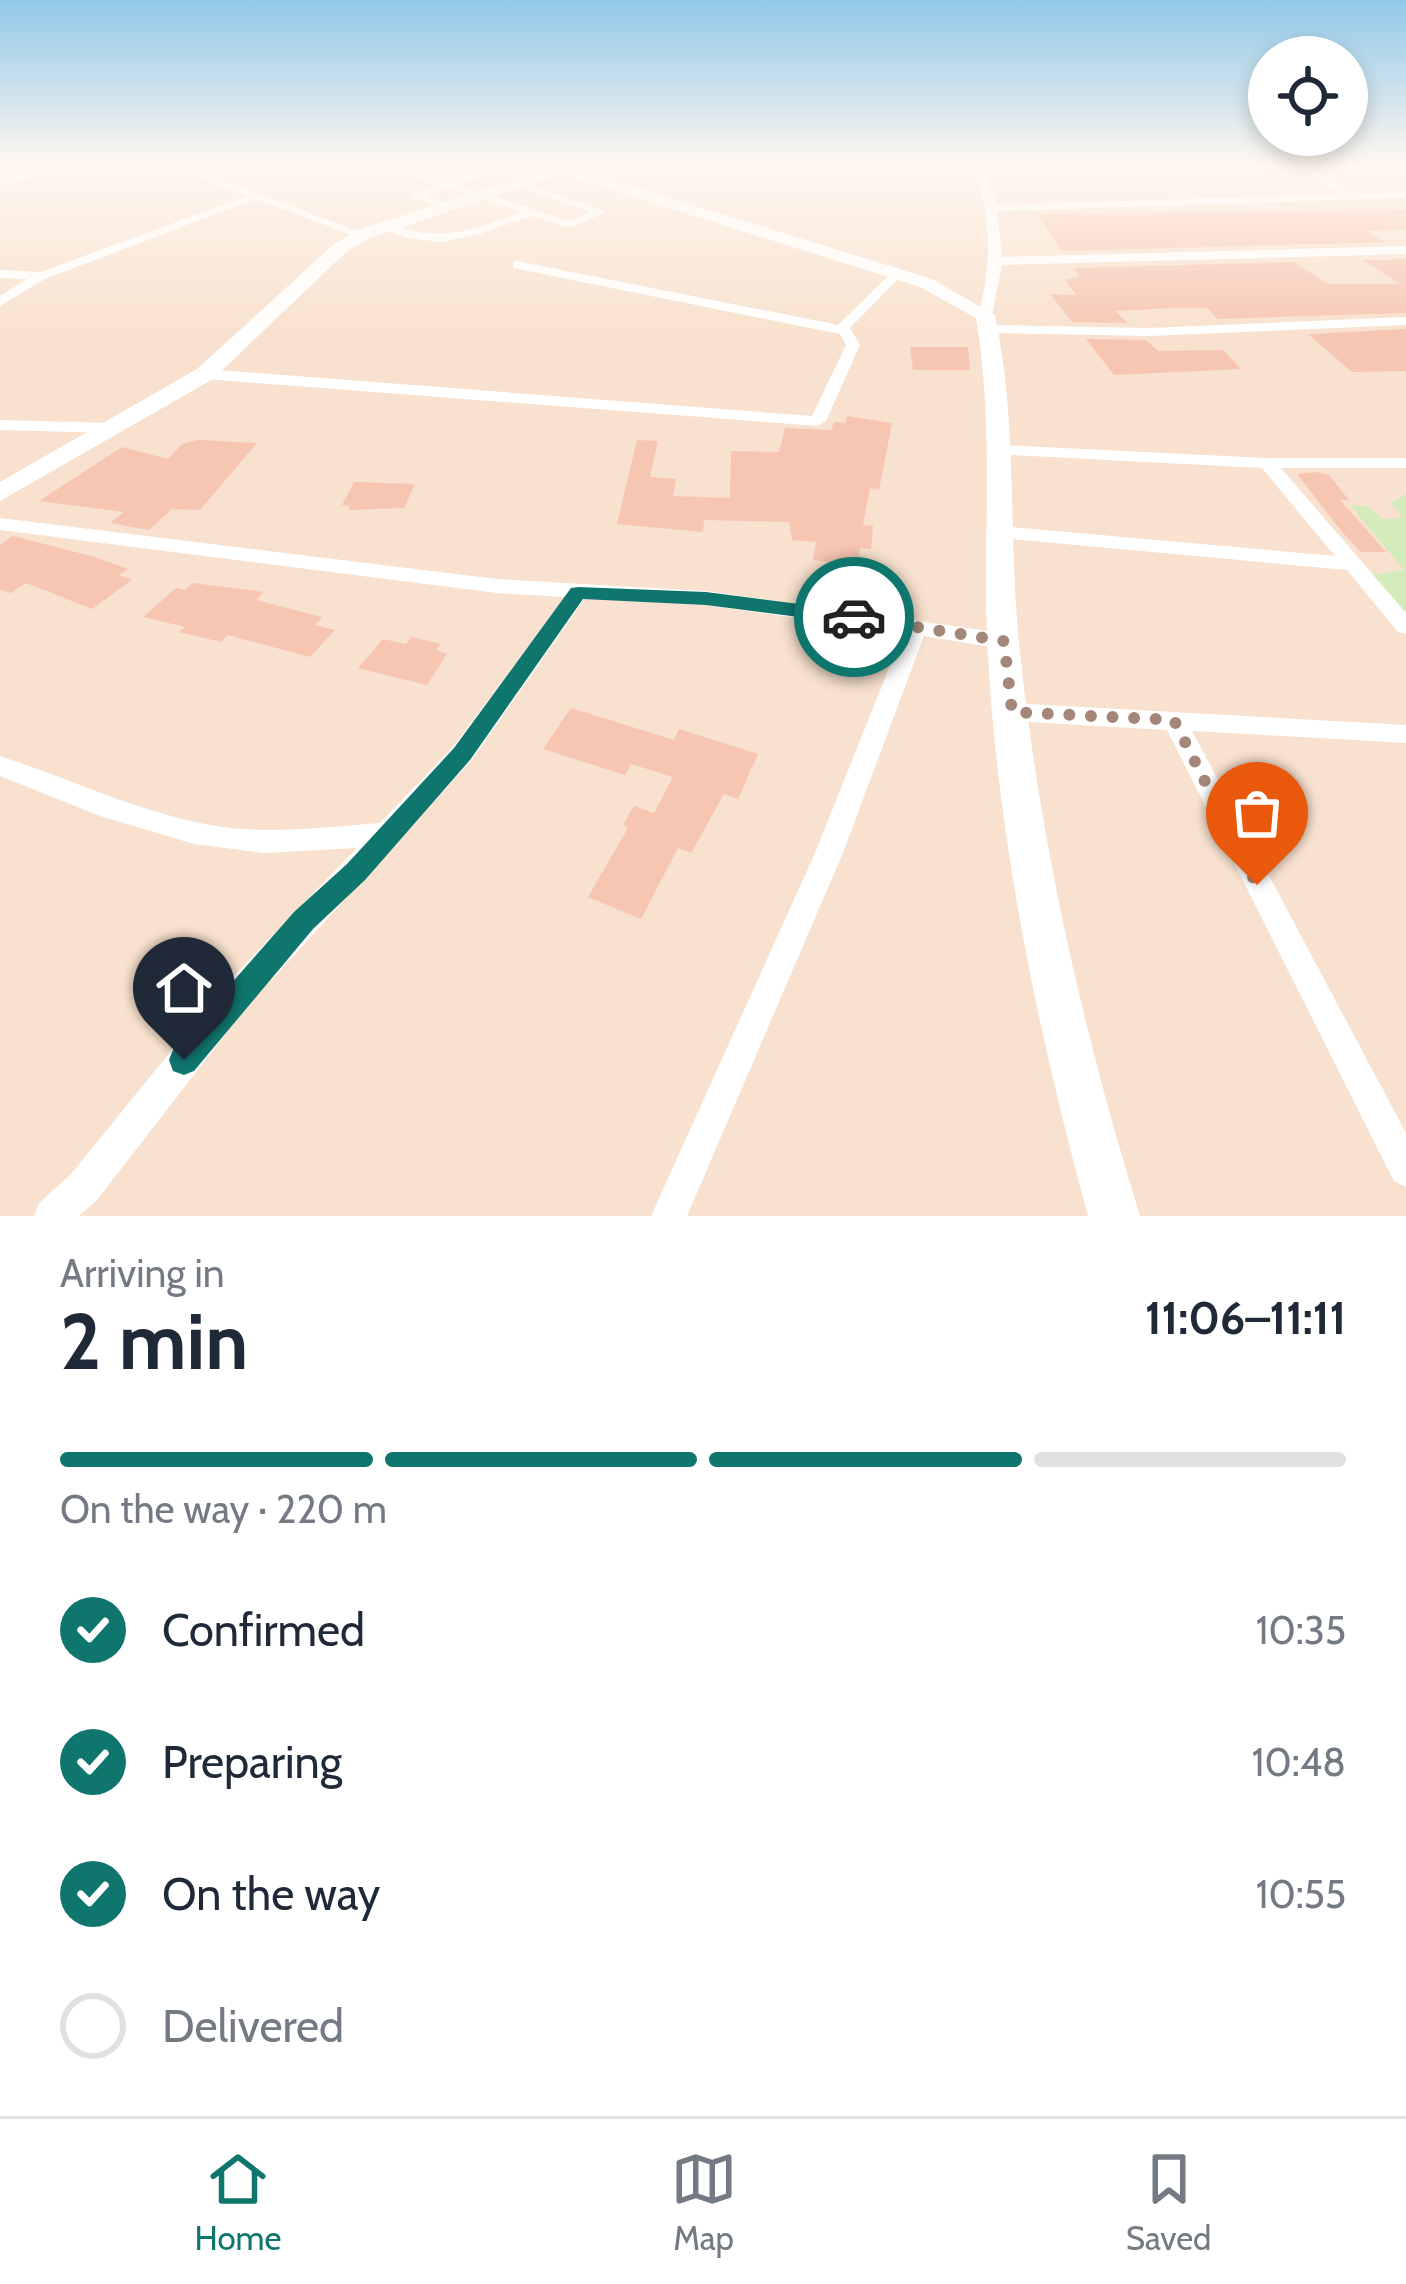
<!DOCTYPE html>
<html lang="en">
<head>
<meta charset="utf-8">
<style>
	:root { --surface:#fff; --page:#f2f2f3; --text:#1f2937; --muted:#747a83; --line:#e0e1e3; --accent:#0f766e }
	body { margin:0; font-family:Cabin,sans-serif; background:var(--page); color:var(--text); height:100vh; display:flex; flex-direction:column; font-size:45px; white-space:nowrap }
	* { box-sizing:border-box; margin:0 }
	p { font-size:39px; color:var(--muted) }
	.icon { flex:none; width:66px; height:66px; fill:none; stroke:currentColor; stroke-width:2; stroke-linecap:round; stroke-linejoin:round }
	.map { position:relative; height:1216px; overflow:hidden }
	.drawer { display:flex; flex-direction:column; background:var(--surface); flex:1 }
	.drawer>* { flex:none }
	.controls { position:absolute; left:1248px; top:36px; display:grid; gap:24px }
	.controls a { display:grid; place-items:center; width:120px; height:120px; border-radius:50%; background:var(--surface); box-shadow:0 6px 18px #0003; font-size:60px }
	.pin { position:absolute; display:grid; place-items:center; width:102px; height:102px; color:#fff; margin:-123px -51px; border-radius:50% 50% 50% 0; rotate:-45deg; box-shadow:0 0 12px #0007 }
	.pin .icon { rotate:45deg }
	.courier { position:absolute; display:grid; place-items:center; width:120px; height:120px; margin:-60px; border:9px solid #0f766e; border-radius:50%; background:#fff; color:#222; box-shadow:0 3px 15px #0007 }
	.summary em { font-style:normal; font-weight:800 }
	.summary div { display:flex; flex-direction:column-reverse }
	.summary { display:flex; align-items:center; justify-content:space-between; height:204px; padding:0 60px }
	h1 { font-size:78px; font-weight:800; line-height:90px }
	.bar { display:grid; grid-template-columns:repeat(4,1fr); gap:18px 12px; align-content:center; height:144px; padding:0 60px }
	.bar i { height:15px; border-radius:9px; background:var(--line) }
	.bar .on { background:var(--accent) }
	.bar p { grid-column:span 4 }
	ol { padding:0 60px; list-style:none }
	li { display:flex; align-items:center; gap:36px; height:132px }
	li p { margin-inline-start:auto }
	li .icon { padding:12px; border-radius:50%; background:var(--accent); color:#fff; stroke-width:4 }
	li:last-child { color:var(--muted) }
	li i { width:66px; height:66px; border:6px solid var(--line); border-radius:50% }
	.dock { display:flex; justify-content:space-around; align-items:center; height:168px; border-top:3px solid var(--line); background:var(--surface); font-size:33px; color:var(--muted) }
	.dock a { display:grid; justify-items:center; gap:6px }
	.dock .on { color:var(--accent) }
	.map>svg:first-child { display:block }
	.residential { fill:#f8e1ce }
	.green { fill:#d4ecbb }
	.building { fill:#f6c6b2 }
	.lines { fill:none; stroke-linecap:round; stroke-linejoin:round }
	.street { fill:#fff; fill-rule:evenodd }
	.secondary { fill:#fff; fill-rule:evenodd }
	.route { fill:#0f766e }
	.done { stroke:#a5877a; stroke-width:12; stroke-dasharray:0 21.6 }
</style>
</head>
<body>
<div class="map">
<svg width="1406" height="1216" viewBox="0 0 1406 1216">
	<rect width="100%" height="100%" fill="#feeedd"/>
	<rect class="residential" x="0" y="165" width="1406" height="1051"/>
	<path class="green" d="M1406,494v121l-36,-40 34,-5 -54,-65 17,1 16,13 20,-1 -12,-15z"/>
	<g class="building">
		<path d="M1406,210v20l-40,1 18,11 -322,9 -25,-37z"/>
		<path d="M1406,259v54l-188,6 -11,-11h-32l-60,3 13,12 -56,-1 -22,-28 26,1 -11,-15 14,-3 -5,-9 221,-6 32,22h73l-37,-24z"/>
		<path d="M1406,329v42l-54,1 -44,-38z"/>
		<path d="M1146,340l12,11 65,-1 18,19 -127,6 -28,-36z"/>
		<path d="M910,347h58l2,23h-57z"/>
		<path d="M847,416l45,7 -13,67 -9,-2 -7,37 10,1 -2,23 -11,-1 -2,18 -45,-6 3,-18 -24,-2 -3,-18 -85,-2 -1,12 -86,-8 20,-84 21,1 -8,36 26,2 -3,17 57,2 1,-47 48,1 6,-24 46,2 3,-8 11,1z"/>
		<path d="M199,440l58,3 -57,67 -28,-1 -23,21 -39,-7 14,-11 -85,-11 83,-54 46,12 14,-15z"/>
		<path d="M1316,472l13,3 20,25h-9l46,52h-25l-18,-19 -46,-59z"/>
		<path d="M354,482l61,2 -11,24 -56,2 2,-4 -8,-1z"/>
		<path d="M13,536l82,21 33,12 -9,6 13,5 -40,29 -66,-26 -15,10 -11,-3v-45z"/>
		<path d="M193,583l71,9 -8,8 66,17 -7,8 20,5 -25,27 -82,-22 -7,7 -42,-10 6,-5 -42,-10 33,-29 9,2z"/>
		<path d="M412,637l28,7 -4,6 11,4 -20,31 -69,-17 25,-29 23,5z"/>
		<path d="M571,708l103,32 5,-11 79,25 -20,45 -14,-5 -33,59 -13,-5 -37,71 -53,-22 40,-69 -5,-3 11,-19 20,7 19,-36 -42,-13 -6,11 -82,-26z"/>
	</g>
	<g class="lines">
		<g class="street">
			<path d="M63,165h19l-82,21v-6z"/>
			<path d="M169,165h15l183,70 -10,2 -101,-38 -211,80 -45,27v-10l27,-17 -27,-1v-8l41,2 205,-76z"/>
			<path d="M498,165h16l-56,20 112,36 21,-9 -77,-27 9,-2 84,29 -37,16 -38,-12 -52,18 -38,8 -36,-4 -27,-11 6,-3c60,18 79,8 136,-12l-74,-24 -22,7 26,10v4l-4,1 -37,-15 27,-10 -20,-7v-4l30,7z"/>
			<path d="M912,165h70l14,40 343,-11 -43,-29h12l45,28 53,-1v6l-409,13 5,46 404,-11v8l-404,11 -10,50 -7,4 -7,-4c14,-51 14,-92 -3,-142z"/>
			<path d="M517,261l321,64 55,-54 10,3 -53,54 10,17 -34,76 -8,5 -613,-47 -8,-5 8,-5 607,47 34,-71 -6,-11 -327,-66v-6z"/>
			<path d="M1406,317v8l-257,11 -159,-3 -7,-4 7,-4 159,3z"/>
			<path d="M0,420l113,3 8,5 -8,5 -113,-3z"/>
			<path d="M999,445l268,13h139v10h-125l125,145v21l-8,-2 -51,-62 -347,-32 -10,-6 10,-6 335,30 -73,-88 -269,-14v-8z"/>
			<path d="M0,518l497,61 209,12 297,42 11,8 -11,8 -79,-13 -81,217 -156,363h-36l164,-363 88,-220 -197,-28 -121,-7 -114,163 -226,248 -148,191 -18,16h-45l5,-13 32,-29 152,-187 134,-139 -93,5 -70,-9 -94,-28 -100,-40v-20c74,24 144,59 222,71 52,7 106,0 158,-4l73,-76 112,-150 -68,-4 -497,-63z"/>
			<path d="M1011,703l395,22v18l-214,-12 214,402v54l-12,-6 -227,-451 -156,-9 -8,-3 -4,-6 4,-6z"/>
		</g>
		<path class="secondary" d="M540,165l27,1 365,113 63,36c23,108 13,219 24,328 20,195 63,386 121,573h-52c-51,-187 -92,-383 -101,-578 -4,-106 7,-215 -11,-320l-56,-31 -359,-113 -194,65 -22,14 -132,126 -213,122v-19l197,-113 136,-124 22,-14 191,-62z"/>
	</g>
	<linearGradient id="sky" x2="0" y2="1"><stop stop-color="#91c8e8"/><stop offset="0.49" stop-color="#fff7f0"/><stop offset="1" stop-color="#fff7f0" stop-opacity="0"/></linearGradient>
	<rect width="1406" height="336" fill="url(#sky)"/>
	<path class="route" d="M578,587l128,5 148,19 10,6 -10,7 -148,-19 -123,-6 -113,161 -105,120 -52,49 -119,142 -10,4 -11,-4 -4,-11 4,-10 121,-138 53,-48 107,-116 117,-160z"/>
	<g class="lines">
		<path class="done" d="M854,617l150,24 8,71 162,8 83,165"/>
	</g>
</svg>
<div class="controls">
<a><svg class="icon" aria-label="locate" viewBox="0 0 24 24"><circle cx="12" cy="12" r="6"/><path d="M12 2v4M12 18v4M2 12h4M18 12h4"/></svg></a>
</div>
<div class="pin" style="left:1257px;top:885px;background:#ea580c"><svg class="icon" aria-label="bag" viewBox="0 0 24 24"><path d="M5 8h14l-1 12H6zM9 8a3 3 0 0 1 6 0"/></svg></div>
<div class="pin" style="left:184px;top:1060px;background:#1f2937"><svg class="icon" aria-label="home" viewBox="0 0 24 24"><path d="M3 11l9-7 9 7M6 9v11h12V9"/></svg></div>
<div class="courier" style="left:854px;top:617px"><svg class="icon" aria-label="car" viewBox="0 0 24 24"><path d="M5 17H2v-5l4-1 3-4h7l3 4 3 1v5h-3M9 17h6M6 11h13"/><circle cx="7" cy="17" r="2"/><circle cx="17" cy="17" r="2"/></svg></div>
</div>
<section class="drawer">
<div class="summary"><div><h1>2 min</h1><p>Arriving in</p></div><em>11:06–11:11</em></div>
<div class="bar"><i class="on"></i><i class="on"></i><i class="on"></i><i></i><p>On the way · 220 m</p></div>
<ol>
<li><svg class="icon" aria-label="check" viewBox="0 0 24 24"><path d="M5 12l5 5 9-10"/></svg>Confirmed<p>10:35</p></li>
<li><svg class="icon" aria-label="check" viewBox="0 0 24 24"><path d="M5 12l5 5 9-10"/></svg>Preparing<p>10:48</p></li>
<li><svg class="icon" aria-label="check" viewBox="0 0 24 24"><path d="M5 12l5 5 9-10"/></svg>On the way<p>10:55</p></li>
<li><i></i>Delivered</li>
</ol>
</section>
<nav class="dock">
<a class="on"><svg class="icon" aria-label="home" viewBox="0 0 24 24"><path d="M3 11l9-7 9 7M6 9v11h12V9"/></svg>Home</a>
<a><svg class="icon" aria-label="map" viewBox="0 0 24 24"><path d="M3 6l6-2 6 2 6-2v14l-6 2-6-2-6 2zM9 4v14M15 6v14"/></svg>Map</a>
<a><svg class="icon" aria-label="saved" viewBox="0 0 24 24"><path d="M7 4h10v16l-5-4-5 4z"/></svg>Saved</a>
</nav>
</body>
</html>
